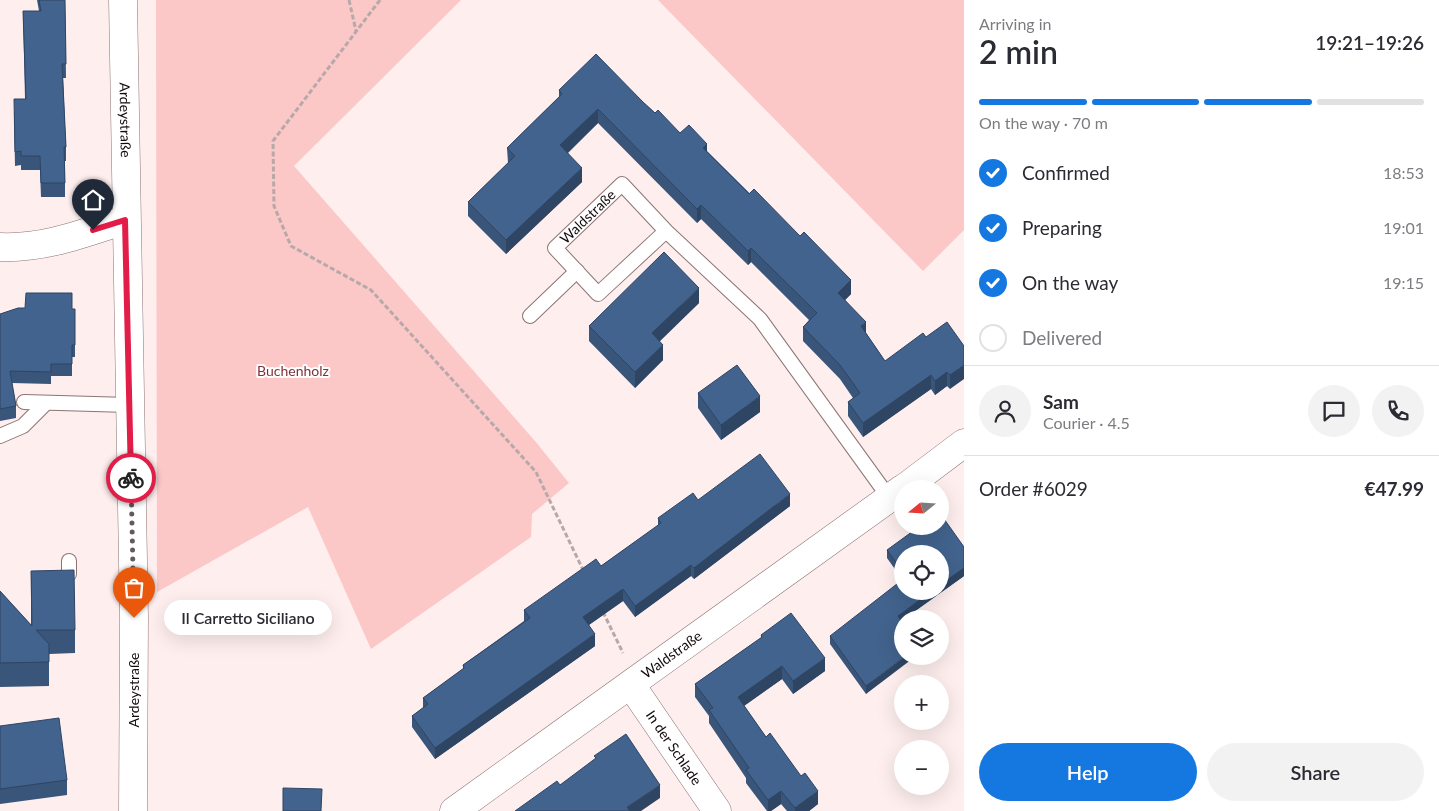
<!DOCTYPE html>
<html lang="en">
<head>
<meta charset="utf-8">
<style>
	:root { --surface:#fff; --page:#f2f2f3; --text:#2b2b33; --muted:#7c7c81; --line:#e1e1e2; --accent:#1578e1 }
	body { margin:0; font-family:Lato,sans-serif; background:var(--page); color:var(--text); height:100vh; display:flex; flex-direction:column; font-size:19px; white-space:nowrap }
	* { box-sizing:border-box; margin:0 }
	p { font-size:16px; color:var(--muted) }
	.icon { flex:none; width:28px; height:28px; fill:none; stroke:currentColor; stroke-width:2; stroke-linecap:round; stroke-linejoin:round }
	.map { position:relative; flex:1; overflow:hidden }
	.sheet { display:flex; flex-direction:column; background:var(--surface); width:475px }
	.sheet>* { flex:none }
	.needle { width:32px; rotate:252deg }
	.controls { position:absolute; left:894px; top:480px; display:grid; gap:10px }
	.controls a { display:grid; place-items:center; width:55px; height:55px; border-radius:50%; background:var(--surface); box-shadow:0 5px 20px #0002; font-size:25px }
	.pin { position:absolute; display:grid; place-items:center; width:42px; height:42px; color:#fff; margin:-51px -21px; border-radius:50% 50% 50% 0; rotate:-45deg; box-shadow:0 0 5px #0007 }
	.pin .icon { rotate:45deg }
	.courier { position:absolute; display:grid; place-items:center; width:50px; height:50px; margin:-25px; border:4px solid #e11d48; border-radius:50%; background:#fff; color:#222; box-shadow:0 1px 6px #0007 }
	.bubble { position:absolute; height:35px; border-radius:18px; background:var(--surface); box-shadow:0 5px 20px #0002; font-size:16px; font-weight:600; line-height:35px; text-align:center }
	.head em { font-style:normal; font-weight:600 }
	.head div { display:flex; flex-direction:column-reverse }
	.head { display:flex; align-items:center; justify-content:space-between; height:85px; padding:0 15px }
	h1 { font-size:32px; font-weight:600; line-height:38px }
	.bar { display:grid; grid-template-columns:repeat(4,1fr); gap:8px 5px; align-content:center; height:60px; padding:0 15px }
	.bar i { height:6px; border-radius:4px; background:var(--line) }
	.bar .selected { background:var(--accent) }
	.bar p { grid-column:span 4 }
	.line { display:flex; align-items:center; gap:12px; padding:0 15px; border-top:1px solid var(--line) }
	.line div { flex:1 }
	.round { display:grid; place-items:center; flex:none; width:52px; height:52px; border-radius:26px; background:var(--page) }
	ol { padding:0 15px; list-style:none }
	li { display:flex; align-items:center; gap:15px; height:55px }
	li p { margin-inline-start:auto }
	li .icon { padding:5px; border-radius:50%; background:var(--accent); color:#fff; stroke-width:4 }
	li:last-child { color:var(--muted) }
	li i { width:28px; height:28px; border:2px solid var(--line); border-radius:50% }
	.cta { display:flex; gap:10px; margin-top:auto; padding:10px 15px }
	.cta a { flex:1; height:58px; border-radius:30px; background:var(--accent); color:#fff; font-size:20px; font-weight:600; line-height:58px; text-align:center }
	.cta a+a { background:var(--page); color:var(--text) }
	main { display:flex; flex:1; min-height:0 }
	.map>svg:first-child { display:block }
	.green { fill:#fbc7c7 }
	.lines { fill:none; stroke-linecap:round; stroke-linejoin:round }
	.lane-casing { stroke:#8c7474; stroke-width:16 }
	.street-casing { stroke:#8c7474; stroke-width:29 }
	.secondary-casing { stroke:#8c7474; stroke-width:29 }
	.path { stroke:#b7a9a9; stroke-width:3; stroke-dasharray:5 2.5; stroke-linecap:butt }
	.lane { stroke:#fff; stroke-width:14 }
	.street { stroke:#fff; stroke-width:28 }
	.secondary { stroke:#fff; stroke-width:28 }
	.wall { fill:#395579 }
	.shaded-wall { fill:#2e4563 }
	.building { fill:#42638d; stroke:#2e4563 }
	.done { stroke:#655a5a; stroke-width:5; stroke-dasharray:0 9 }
	.route { stroke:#e11d48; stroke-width:6 }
	.labels { text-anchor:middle; stroke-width:4; stroke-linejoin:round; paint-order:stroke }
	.street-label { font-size:14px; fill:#130b0b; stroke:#fff }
	.park-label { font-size:14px; fill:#803238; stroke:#fff }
</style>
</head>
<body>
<main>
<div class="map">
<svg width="964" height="811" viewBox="0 0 964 811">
	<rect width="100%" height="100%" fill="#feeeee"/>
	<g class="green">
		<path d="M156,0h305l-167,166 241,275 34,42 -37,31 -1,23 -160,112 -63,-142 -151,85z"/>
		<path d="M658,0h306v230l-41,41z"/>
	</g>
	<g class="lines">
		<g class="lane-casing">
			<g id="lane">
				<path id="s1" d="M666,231l-68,63 -43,-46 67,-64 44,47 94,88 130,180"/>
				<path d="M530,316l47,-45"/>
				<path d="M24,402l105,3"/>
				<path d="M0,436l23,-10 23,-23"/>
				<path d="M69,561v13"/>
			</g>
		</g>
		<g class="street-casing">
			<g id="street">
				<path d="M0,247c44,2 84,-14 125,-27"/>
				<path d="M903,489l61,-46"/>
				<path id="s2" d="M631,685l86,126"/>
				<path id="s3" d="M454,811l448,-322"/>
			</g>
		</g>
		<g class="secondary-casing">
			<g id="secondary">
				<path id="s4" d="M123,0l11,618 -1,193"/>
			</g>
		</g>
		<g class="path">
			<path d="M349,0l7,31"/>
			<path d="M380,0l-107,141 1,65 17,40 80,44 165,182 48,100"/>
			<path d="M603,612l20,41"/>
		</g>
		<use href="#lane" class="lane"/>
		<use href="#street" class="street"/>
		<use href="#secondary" class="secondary"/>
	</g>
	<g class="wall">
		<path d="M37,0h28l1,78h-3l3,69v14h-1v36h-24l-1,-27h-19v-5l-6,1 -1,-53 11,-14 -2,-88h16z"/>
		<path d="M559,90l84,12 12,11 25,20 27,18 144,143 -6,6 21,33 19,28 41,-24 38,9 -14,43 -3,-3 -12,9 -4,-6 -68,48 -15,-21v-14l5,-4 -13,-19 -37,-38v-14l6,-7 -58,-58 -3,3 -47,-46 -4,4 -99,-100 -30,30 14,29 -76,72 -38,-38v-14l40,-39 -1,-15 52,-51z"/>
		<path d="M699,303l-40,38 4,19 -28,28 -46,-47v-15z"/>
		<path d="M72,309l3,36v12h-3v19h-21v8l-39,-1 4,23v12l-16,3v-107z"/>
		<path d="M698,393l62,19 -39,28 -23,-32z"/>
		<path d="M698,500l92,6 -96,73 -3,-3 -56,41 -12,-16 -34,24 6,21 -160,113 -23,-32v-11l11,-8v-10l40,-29v-4l61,-44v-11l77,-44 57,-40v-8z"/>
		<path d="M964,547v29l-60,43h-2l-36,75 -36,-50v-8l110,-45 -38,-37v25l-15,-21v-8z"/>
		<path d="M31,571l44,59v23l-26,1v32l-49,1v-96l31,34z"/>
		<path d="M761,635l64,36 -32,23 -11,-15 -38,27 22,31 52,67 -9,7h-22l-6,-7 -10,7h-4l-21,-28v-5l-37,-55v-7l-14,-19v-13l66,-46z"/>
		<path d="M0,726l67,54v15l-67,9z"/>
	</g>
	<g class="shaded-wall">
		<path d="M598,109v14l-38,37v-15z"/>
		<path d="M707,144v14l-4,-10z"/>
		<path d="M582,168v14l-76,72v-14z"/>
		<path d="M701,205v14l-4,4v-14z"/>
		<path d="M751,248v14l-3,3v-14z"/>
		<path d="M851,280v14l-13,13v-14z"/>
		<path d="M699,288v15l-47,46v-16z"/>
		<path d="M866,322v14l-5,-10z"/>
		<path d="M663,345v15l-28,28v-16z"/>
		<path d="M964,365v14l-14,10v-14z"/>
		<path d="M947,372v14l-12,9v-14z"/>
		<path d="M931,375v14l-68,48v-14z"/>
		<path d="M760,396v16l-39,28v-15z"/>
		<path d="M790,494v12l-96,73v-11z"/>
		<path d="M691,565v11l-56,41v-11z"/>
		<path d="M964,568v8l-60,43h-2v1l-4,4v-8l34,-25h8v-6z"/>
		<path d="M623,589v12l-40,28v-12z"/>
		<path d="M595,634v12l-160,113v-11z"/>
		<path d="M906,656h10l-50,38v-8z"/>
		<path d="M825,658v13l-32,23v-13z"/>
		<path d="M782,666v13l-44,31v-13z"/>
		<path d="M660,785v13l-19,13h-14v-4z"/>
		<path d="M781,791v13l-10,7h-3v-11z"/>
		<path d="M818,791v13l-9,7h-14v-3z"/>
	</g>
	<g class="building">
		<path d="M39,0h26l1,64h-4l4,83h-2l1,36h-24l-1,-27h-19v-5l-6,1 -1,-53h12l-3,-88h18z"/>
		<path d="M596,54l47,48 12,11 3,-3 22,23 9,-8 18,19 -4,4 46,46 5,-5 46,47 4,-4 47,48 -13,13 28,29 -5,4 24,35 38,-28 3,4 21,-15 17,24v19l-14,10 -3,-3 -12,9 -4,-6 -68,48 -15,-21 12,-9 -20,-28 -37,-38 14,-14 -66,-65 -3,3 -47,-46 -4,4 -99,-100 -38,36 22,23 -76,72 -38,-38 47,-46 -8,-8 55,-54 -3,-4z"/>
		<path d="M664,252l35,36 -47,45 11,12 -28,27 -46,-46z"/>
		<path d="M26,293h46v16h3v36h-3v19h-21v8l-41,-1 6,35 -16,3v-95l18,-6h7z"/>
		<path d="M737,365l23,31 -39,29 -23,-32z"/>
		<path d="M760,454l30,40 -96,74 -3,-3 -56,41 -12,-17 -40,28 12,17 -160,114 -23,-32 16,-12 -5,-6 41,-30 -1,-3 67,-47 -6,-8 72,-51 5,7 60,-43 -3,-5 35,-25 5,7z"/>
		<path d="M942,516l22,31v21l-24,17v-31h-38v17l-15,-21 33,-24h20v-8z"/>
		<path d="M74,570l1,60h-39l13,14v18l-49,1v-72l32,35 -1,-55z"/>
		<path d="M902,580v11h30l-34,25 4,6v34h4l-40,30 -36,-50z"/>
		<path d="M791,613l34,45 -32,23 -11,-15 -44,31 28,40 4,-4 31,43 4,-3 13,18 -23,17 -14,-17 -13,9 -22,-30 3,-2 -40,-58 4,-2 -18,-24 67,-47 -1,-2z"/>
		<path d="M59,718l8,62 -67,9v-63z"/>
		<path d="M626,734l34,51 -33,22 3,4h-115l42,-30 3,4 36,-27 -2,-2z"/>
		<path d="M283,788l39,1 -1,22h-38z"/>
	</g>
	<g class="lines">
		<path class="done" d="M131,478l3,140"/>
		<path class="route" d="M93,230l32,-10 6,258"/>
	</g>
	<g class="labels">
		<g class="street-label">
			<text dy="5" stroke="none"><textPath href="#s4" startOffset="120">Ardeystraße</textPath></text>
			<text dy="5" stroke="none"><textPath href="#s1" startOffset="201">Waldstraße</textPath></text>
			<text dy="5" stroke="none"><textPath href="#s3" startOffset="268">Waldstraße</textPath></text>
			<text transform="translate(134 690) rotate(-90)" y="5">Ardeystraße</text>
			<text dy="5" stroke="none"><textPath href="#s2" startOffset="76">In der Schlade</textPath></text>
		</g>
		<g class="park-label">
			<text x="293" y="376">Buchenholz</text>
		</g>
	</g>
</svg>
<div class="controls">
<a><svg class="needle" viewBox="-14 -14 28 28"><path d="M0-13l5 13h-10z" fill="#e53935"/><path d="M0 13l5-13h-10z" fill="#7c7c81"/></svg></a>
<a><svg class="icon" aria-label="locate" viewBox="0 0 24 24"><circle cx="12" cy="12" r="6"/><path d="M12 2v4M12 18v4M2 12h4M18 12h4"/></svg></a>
<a><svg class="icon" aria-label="layers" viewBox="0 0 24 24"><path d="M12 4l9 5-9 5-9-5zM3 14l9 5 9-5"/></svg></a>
<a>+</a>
<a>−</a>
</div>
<div class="pin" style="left:134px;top:618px;background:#ea580c"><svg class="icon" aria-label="bag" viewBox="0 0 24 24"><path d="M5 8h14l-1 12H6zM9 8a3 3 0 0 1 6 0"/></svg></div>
<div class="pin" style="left:93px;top:230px;background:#1f2937"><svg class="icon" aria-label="home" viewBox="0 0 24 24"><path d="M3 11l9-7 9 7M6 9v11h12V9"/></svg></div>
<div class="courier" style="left:131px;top:478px"><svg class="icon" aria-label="bike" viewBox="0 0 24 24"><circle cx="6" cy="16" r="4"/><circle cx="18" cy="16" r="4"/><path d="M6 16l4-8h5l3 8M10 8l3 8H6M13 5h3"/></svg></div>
<div class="bubble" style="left:164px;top:600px;width:168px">Il Carretto Siciliano</div>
</div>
<section class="sheet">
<div class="head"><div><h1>2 min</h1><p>Arriving in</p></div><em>19:21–19:26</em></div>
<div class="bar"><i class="selected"></i><i class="selected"></i><i class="selected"></i><i></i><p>On the way · 70 m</p></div>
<ol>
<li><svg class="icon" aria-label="check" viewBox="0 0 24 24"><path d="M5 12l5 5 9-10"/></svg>Confirmed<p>18:53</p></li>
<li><svg class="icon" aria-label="check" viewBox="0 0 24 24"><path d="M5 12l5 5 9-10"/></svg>Preparing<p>19:01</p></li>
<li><svg class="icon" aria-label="check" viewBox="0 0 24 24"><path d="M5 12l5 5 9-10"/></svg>On the way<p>19:15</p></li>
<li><i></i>Delivered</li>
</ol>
<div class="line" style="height:90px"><a class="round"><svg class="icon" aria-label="person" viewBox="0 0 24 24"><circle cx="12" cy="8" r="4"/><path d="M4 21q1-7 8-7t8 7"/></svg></a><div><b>Sam</b><p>Courier · 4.5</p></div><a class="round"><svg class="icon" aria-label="chat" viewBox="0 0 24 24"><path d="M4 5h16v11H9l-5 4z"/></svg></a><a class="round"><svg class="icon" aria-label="phone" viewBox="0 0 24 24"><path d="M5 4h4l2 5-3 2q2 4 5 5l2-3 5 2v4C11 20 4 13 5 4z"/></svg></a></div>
<div class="line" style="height:65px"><div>Order #6029</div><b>€47.99</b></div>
<div class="cta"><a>Help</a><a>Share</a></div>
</section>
</main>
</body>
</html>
